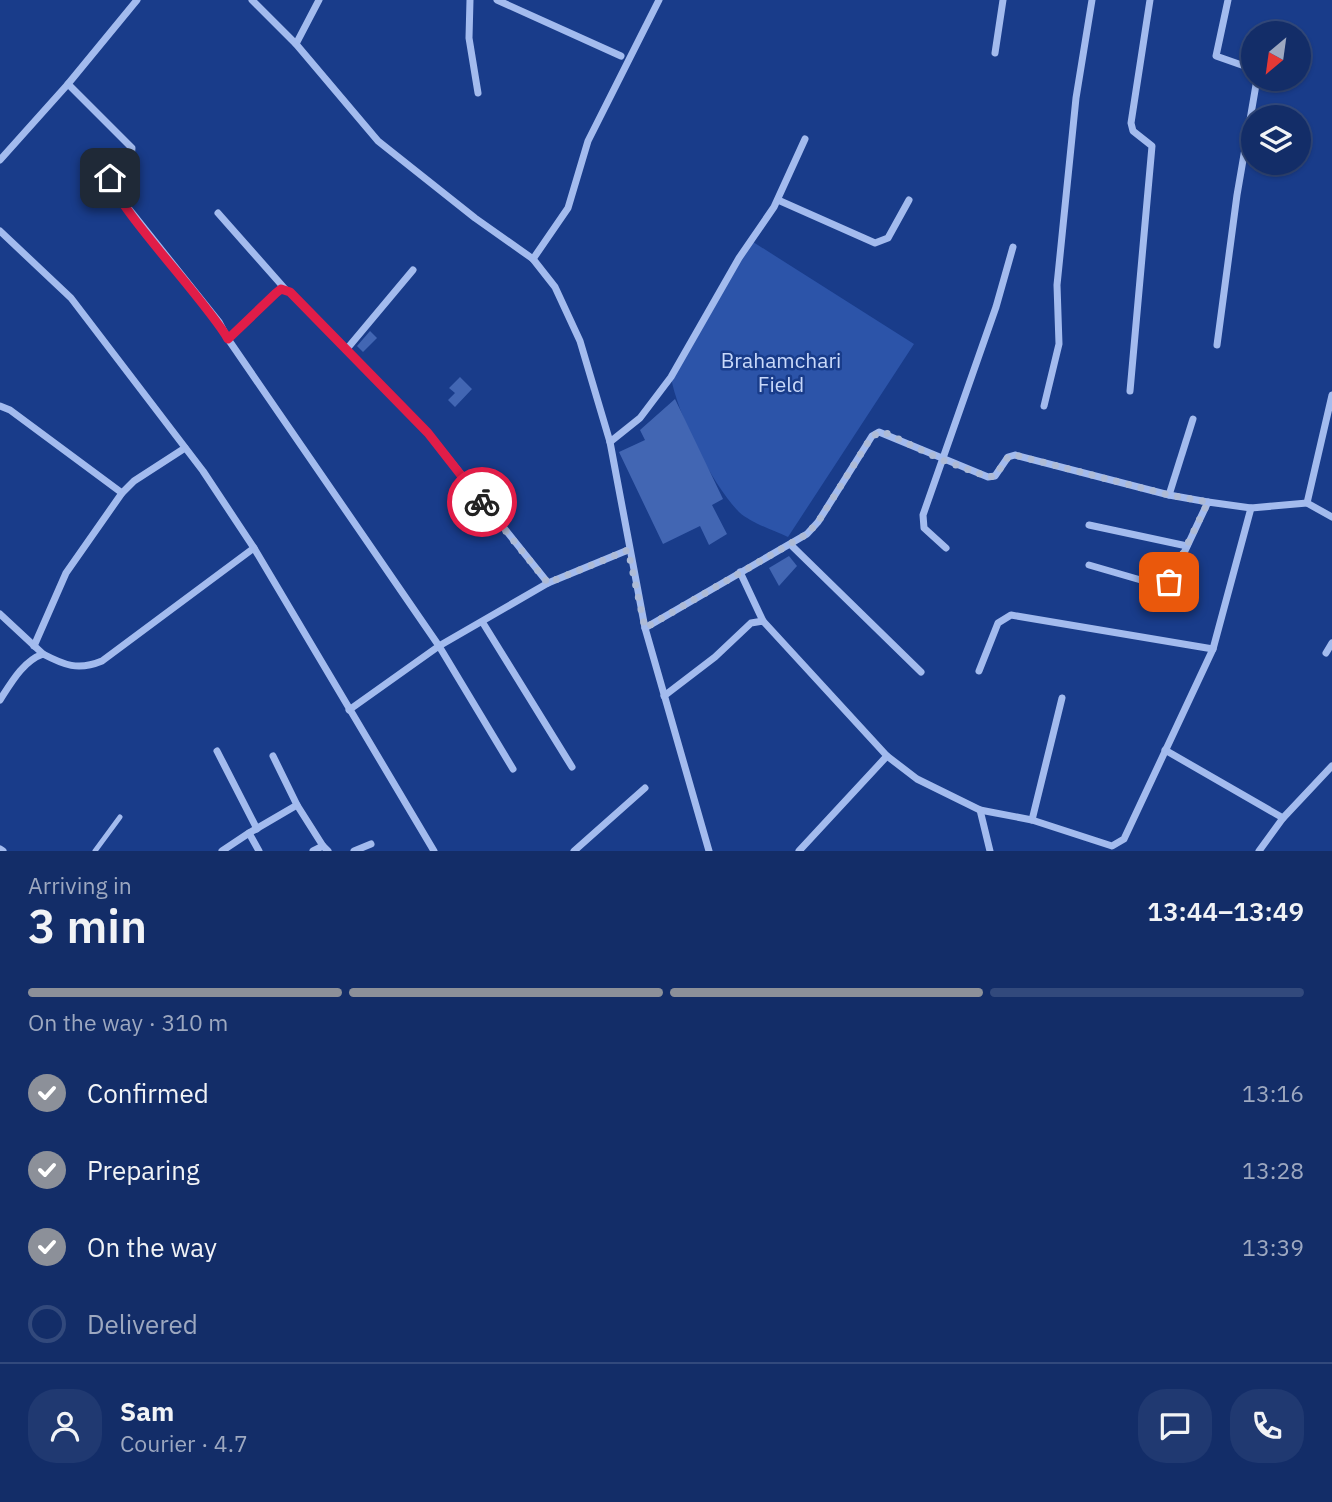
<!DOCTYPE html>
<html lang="en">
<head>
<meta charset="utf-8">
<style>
	:root { --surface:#132d68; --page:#203971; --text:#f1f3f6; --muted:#9da8c0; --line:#32497c; --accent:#8c9099 }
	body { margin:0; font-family:"IBM Plex Sans",sans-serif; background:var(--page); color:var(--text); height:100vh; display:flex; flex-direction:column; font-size:26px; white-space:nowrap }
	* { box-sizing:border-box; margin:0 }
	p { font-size:23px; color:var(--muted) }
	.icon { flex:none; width:38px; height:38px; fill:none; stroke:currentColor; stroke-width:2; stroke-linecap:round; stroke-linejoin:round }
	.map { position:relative; height:851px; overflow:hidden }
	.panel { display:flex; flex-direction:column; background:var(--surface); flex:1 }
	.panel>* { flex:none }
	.needle { width:46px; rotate:209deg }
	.controls { position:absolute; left:1241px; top:21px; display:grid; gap:14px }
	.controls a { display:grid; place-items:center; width:70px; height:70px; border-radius:50%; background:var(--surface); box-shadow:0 2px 5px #0004,0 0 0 2px var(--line); font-size:35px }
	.pin { position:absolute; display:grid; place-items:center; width:60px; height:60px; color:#fff; margin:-30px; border-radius:14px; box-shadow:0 4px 10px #0006 }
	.courier { position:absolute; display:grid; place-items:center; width:70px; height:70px; margin:-35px; border:5px solid #e11d48; border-radius:50%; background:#fff; color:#222; box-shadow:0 2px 9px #0007 }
	.head em { font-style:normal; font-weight:600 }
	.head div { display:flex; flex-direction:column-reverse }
	.head { display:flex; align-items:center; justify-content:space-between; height:119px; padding:0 28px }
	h1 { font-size:46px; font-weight:600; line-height:52px }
	.bar { display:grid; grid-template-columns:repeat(4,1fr); gap:10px 7px; align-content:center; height:84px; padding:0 28px }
	.bar i { height:9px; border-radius:5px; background:var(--line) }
	.bar .selected { background:var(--accent) }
	.bar p { grid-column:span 4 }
	.line { display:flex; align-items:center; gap:18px; padding:0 28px; border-top:2px solid var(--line) }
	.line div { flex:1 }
	.round { display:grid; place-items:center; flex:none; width:74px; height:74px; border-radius:28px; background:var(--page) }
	ol { padding:0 28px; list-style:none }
	li { display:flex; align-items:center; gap:21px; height:77px }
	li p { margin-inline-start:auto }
	li .icon { padding:7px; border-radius:50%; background:var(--accent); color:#fff; stroke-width:4 }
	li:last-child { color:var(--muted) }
	li i { width:38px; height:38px; border:4px solid var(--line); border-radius:50% }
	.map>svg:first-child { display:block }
	.green { fill:#2c54a9 }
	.building { fill:#4266b3 }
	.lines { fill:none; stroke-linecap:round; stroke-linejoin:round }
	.service { stroke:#a3bbee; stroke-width:5 }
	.minor { stroke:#a3bbee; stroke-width:7 }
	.done { stroke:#aebbd6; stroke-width:7; stroke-dasharray:0 12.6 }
	.route { stroke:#e11d48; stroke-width:9 }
	.labels { text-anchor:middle; stroke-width:5; stroke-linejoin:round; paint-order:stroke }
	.park-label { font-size:21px; fill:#c9d9fa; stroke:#193c8a }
</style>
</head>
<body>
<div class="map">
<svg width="1332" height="851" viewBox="0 0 1332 851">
	<rect width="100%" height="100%" fill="#193c8a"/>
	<path class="green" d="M750,240l164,104 -126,193c-15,-7 -37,-14 -49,-25 -26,-26 -62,-98 -68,-135z"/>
	<g class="building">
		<path d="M370,331l7,7 -14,14 -6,-6z"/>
		<path d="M460,377l12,12 -17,18 -7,-7 7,-7 -6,-5z"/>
		<path d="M675,399l48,100 -11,6 15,29 -18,11 -9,-19 -37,18 -44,-92 26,-12 -5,-10z"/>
		<path d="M789,556l8,10 -18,20 -10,-18z"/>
	</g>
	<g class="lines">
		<path class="service" d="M95,851l25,-34"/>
		<g class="minor">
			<path d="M252,0l44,44 82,97 97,77 58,41 22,28 25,54 30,101 35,186 64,223"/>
			<path d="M470,0l-1,38 9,55"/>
			<path d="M497,0l124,56"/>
			<path d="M1228,0l-12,56 37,13"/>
			<path d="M296,44l23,-44"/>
			<path d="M995,53l8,-53"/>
			<path d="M68,84l64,64 -1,10 -20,17 2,14 106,133 9,17"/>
			<path d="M0,160l68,-76 69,-84"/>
			<path d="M778,200l97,43 13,-5 21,-38"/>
			<path d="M218,213l68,77"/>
			<path d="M0,231l71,67 132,173 51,77 180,303"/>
			<path d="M533,259l35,-51 20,-67 71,-141"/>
			<path d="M1217,345l20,-150 20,-116"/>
			<path d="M346,350l67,-80"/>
			<path d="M1130,391l22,-245 -19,-15 -2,-8 19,-123"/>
			<path d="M0,406l10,4 112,83"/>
			<path d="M1044,406l15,-62 -2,-59 19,-187 16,-98"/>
			<path d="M610,442l30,-24 31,-41 68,-119 35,-51 31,-68"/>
			<path d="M1169,495l24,-76"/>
			<path d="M1307,503l25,14"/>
			<path d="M1251,508l56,-5 25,-108"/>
			<path d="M1089,525l98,21"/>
			<path d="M792,546l129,126"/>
			<path d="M946,548l-22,-20 -1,-13 73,-208 17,-60"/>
			<path d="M740,572l23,49"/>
			<path d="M0,614l43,40"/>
			<path d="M483,623l89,144"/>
			<path d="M645,628l162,-94 11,-12 54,-86 7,-4 109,45 7,-1 13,-19 7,-2 154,40 39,7"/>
			<path d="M34,646l32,-73 56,-80 12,-12 51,-33"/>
			<path d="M1326,653l6,-10"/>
			<path d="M979,671l19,-48 13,-8 202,34"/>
			<path d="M664,696l51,-39 36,-34 12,-2 124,135 30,23 63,31 10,41"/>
			<path d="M0,700c11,-17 23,-39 43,-46 21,11 35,17 59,7l152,-113"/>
			<path d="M349,710l90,-64 109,-63 80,-33"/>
			<path d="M1165,750l118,68 -24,33"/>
			<path d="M217,751l40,78"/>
			<path d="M513,769l-74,-123 -211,-307 48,-46 5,-4 9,3 138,141 120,150"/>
			<path d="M297,805l26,41"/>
			<path d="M980,810l52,10 80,26 12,-7 89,-190 38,-141 -43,-6 -34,72 -9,10 -7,1 -69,-20"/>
			<path d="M1283,818l49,-52"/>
			<path d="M1032,820l30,-122"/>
			<path d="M249,833l48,-28 -24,-49"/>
			<path d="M0,849l3,2"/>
			<path d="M222,851l27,-18 10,18"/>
			<path d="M313,851l10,-5 5,5"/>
			<path d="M354,851l17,-7"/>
			<path d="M574,851l71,-63"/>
			<path d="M799,851l88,-95"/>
		</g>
	</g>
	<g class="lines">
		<path class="done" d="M482,502l66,81 80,-33 17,78 162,-94 11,-12 54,-86 12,-4 58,28 46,17 7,-1 13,-19 7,-2 154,40 39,7 -39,80"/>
		<path class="route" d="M110,178c4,27 98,125 118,161l48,-46 5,-4 9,3 138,141 54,69"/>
	</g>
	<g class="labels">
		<g class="park-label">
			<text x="781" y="368">Brahamchari<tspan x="781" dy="24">Field</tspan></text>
		</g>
	</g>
</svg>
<div class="controls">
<a><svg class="needle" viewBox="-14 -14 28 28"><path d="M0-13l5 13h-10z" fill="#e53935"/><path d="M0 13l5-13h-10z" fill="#9da8c0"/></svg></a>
<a><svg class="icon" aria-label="layers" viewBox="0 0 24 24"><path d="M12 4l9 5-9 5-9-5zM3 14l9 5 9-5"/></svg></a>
</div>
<div class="pin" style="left:1169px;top:582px;background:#ea580c"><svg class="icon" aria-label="bag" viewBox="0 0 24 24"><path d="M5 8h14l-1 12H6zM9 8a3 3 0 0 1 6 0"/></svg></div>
<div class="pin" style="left:110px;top:178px;background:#1f2937"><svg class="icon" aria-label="home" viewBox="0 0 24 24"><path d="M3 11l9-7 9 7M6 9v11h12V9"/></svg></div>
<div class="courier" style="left:482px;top:502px"><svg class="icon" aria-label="bike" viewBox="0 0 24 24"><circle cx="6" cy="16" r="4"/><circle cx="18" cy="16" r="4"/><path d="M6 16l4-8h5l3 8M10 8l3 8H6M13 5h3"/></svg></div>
</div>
<section class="panel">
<div class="head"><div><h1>3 min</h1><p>Arriving in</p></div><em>13:44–13:49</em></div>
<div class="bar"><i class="selected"></i><i class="selected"></i><i class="selected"></i><i></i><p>On the way · 310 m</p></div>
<ol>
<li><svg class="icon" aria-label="check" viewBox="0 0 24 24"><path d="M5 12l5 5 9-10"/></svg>Confirmed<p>13:16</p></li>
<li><svg class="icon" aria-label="check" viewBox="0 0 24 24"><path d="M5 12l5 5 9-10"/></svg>Preparing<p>13:28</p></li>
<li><svg class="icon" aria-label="check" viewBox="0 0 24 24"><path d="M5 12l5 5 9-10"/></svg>On the way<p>13:39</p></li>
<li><i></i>Delivered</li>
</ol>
<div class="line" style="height:126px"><a class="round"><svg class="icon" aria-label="person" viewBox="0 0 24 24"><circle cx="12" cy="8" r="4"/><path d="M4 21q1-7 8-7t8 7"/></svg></a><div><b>Sam</b><p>Courier · 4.7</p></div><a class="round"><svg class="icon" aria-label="chat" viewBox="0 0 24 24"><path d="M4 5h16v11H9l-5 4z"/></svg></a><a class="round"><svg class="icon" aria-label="phone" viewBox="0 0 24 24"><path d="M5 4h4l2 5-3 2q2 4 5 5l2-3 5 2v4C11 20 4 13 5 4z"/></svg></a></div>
</section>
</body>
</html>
